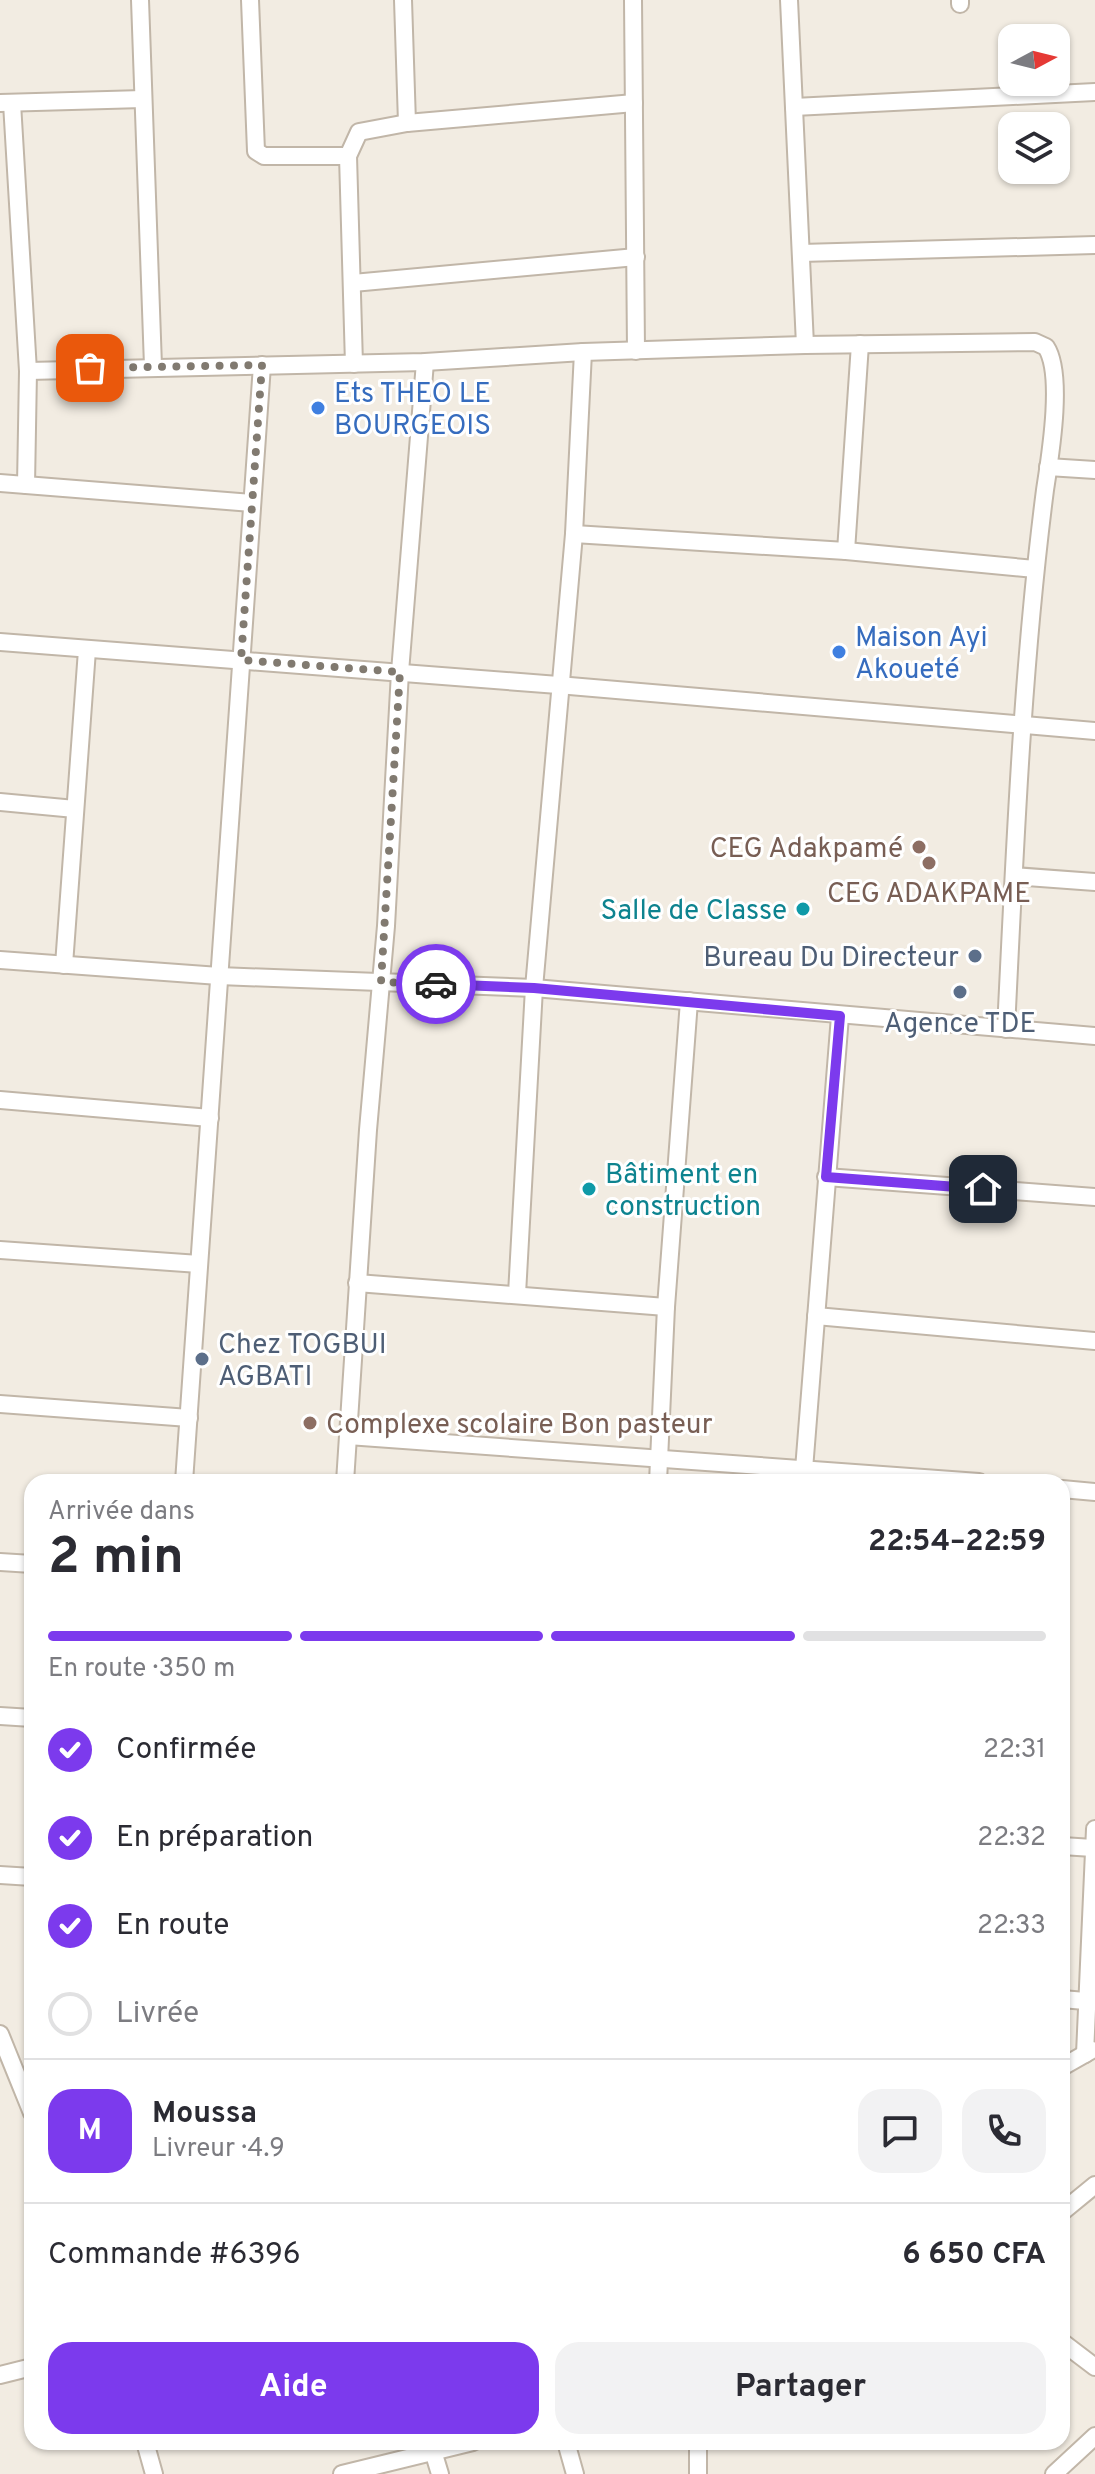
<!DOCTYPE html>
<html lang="fr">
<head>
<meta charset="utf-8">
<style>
	:root { --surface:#fff; --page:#f2f2f3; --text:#2b2b33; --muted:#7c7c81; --line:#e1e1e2; --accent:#7c3aed }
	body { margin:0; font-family:Overpass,sans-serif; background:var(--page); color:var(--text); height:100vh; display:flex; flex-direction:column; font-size:30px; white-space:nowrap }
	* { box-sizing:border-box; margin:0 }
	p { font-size:26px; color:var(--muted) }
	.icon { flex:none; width:44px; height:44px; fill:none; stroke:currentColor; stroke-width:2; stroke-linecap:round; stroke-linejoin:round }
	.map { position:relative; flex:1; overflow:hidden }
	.sheet { position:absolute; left:24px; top:1474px; width:1046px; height:976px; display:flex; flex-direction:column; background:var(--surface); border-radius:24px; box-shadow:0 2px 6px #0004 }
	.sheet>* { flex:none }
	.needle { width:52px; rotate:83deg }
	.fabs { position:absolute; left:998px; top:24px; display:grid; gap:16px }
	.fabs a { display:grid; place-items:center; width:72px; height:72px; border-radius:16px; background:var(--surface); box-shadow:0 2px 6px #0004; font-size:40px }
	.pin { position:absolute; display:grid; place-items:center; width:68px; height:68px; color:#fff; margin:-34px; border-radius:16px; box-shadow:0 4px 12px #0006 }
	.courier { position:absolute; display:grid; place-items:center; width:80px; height:80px; margin:-40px; border:6px solid #7c3aed; border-radius:50%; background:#fff; color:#222; box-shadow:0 2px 10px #0007 }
	.overview em { font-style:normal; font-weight:700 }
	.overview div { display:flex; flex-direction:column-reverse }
	.overview { display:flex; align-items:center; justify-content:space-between; height:136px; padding:0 24px }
	h1 { font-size:52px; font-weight:700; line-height:60px }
	.bar { display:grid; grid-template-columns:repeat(4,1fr); gap:12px 8px; align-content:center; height:96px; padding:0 24px }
	.bar i { height:10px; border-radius:6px; background:var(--line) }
	.bar .on { background:var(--accent) }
	.bar p { grid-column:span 4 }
	.line { display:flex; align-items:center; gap:20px; padding:0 24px; border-top:2px solid var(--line) }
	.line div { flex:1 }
	.round { display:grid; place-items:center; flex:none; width:84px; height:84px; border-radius:24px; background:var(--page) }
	ol { padding:0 24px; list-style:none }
	li { display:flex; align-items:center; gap:24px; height:88px }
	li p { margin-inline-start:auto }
	li .icon { padding:8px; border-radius:50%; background:var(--accent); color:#fff; stroke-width:4 }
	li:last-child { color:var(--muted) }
	li i { width:44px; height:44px; border:4px solid var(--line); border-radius:50% }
	.primary-button { display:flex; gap:16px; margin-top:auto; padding:16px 24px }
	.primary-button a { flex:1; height:92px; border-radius:24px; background:var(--accent); color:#fff; font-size:32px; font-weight:700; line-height:92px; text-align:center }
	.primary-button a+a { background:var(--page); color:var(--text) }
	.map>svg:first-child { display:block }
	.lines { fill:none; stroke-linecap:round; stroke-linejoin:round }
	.minor-casing { stroke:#c1b6a8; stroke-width:20 }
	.minor { stroke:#fff; stroke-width:16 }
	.done { stroke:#817a70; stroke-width:8; stroke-dasharray:0 14.4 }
	.route { stroke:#7c3aed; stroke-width:10 }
	.shop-dot { fill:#3f7fe0; stroke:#fff; stroke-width:3 }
	.education-dot { fill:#8d6e63; stroke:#fff; stroke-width:3 }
	.culture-dot { fill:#0f9aa8; stroke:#fff; stroke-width:3 }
	.service-dot { fill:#5c6f8a; stroke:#fff; stroke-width:3 }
	.labels { text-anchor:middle; stroke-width:6; stroke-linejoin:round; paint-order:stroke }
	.shop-label { font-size:28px; fill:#366cbe; stroke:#fff; text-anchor:start }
	.education-label { font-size:28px; fill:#785e54; stroke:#fff; text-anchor:end }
	.culture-label { font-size:28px; fill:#0d838f; stroke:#fff; text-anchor:end }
	.service-label { font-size:28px; fill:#4e5e75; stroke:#fff; text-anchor:end }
</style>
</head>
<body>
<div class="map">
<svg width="1095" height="2474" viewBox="0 0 1095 2474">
	<rect width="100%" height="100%" fill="#f2ece2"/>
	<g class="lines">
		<g class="minor-casing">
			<g id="minor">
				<path d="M140,0l13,366"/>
				<path d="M250,0l6,151 8,5h84"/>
				<path d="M403,0l4,123"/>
				<path d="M633,0l3,351"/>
				<path d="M789,0l16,345"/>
				<path d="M960,4v-4"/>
				<path d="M0,103l143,-4"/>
				<path d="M12,103l16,268 -2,114"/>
				<path d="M794,107l301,-15"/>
				<path d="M801,253l294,-8"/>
				<path d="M353,283l283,-26"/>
				<path d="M354,364l-6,-208 11,-24 48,-9 227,-20"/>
				<path d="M28,371l397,-9 158,-10 222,-7 230,-3 11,5c18,27 4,110 -1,143 -23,178 -30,359 -39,539"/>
				<path d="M1048,467l47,3"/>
				<path d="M0,483l252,20"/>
				<path d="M574,534l272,17 189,18"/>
				<path d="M846,551l14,-207"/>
				<path d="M0,642l558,43 537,46"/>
				<path d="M0,802l75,7"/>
				<path d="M1014,876l81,6"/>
				<path d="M0,960l219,16 315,12 561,48"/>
				<path d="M64,965l23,-315"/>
				<path d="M0,1100l210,18"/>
				<path d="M826,1177l269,20"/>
				<path d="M0,1250l199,14"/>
				<path d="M357,1283l309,24"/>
				<path d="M517,1294l17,-306 40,-454 9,-182"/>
				<path d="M816,1316l279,25"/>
				<path d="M0,1404l189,14"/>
				<path d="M348,1436l631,46"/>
				<path d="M184,1482l78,-1117"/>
				<path d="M345,1482l23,-352 18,-204 14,-254 25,-310"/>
				<path d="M658,1482l8,-175 23,-306"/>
				<path d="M803,1482l37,-466"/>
				<path d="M1062,1489l33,3"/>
				<path d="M0,1562l32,2"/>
				<path d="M0,1716l32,2"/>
				<path d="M1062,1846l31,2"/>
				<path d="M0,1875l32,2"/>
				<path d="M1062,1999l23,2"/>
				<path d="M0,2034l32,79"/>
				<path d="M1085,2054l10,-225"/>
				<path d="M1062,2067l30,-17"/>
				<path d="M1062,2212l33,-27"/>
				<path d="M1062,2342l33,25"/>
				<path d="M0,2375l32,-8"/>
				<path d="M145,2442l9,32"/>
				<path d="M566,2442l9,32"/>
				<path d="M433,2451l7,23"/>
				<path d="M342,2474l131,-32"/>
				<path d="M698,2474v-32"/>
				<path d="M1054,2474l41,-38"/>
			</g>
		</g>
		<use href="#minor" class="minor"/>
	</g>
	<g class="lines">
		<path class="done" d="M90,368l172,-3 -21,295 159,12 -19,310 55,2"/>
		<path class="route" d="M436,984l98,4 306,28 -14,161 157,12"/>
	</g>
	<g class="shop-dot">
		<circle cx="318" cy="408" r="8"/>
		<circle cx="839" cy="652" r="8"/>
	</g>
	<g class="education-dot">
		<circle cx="919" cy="847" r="8"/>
		<circle cx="929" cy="863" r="8"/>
		<circle cx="310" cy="1423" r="8"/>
	</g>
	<g class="culture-dot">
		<circle cx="803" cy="909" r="8"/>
		<circle cx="589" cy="1189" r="8"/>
	</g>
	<g class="service-dot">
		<circle cx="975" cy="956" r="8"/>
		<circle cx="960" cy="992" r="8"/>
		<circle cx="202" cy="1359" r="8"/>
	</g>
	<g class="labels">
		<g class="shop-label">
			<text x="334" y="402">Ets THEO LE<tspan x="334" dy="32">BOURGEOIS</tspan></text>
			<text x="855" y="646">Maison Ayi<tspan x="855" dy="32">Akoueté</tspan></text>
		</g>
		<g class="education-label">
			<text x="903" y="857">CEG Adakpamé</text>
			<text x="929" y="902" text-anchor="middle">CEG ADAKPAME</text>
			<text x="326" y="1433" text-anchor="start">Complexe scolaire Bon pasteur</text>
		</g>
		<g class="culture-label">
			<text x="787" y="919">Salle de Classe</text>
			<text x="605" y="1183" text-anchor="start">Bâtiment en<tspan x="605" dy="32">construction</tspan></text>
		</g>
		<g class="service-label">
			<text x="959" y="966">Bureau Du Directeur</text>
			<text x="960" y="1032" text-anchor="middle">Agence TDE</text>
			<text x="218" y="1353" text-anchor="start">Chez TOGBUI<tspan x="218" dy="32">AGBATI</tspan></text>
		</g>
	</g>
</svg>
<div class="fabs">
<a><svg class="needle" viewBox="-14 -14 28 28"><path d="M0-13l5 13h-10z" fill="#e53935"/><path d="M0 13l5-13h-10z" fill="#7c7c81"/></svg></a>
<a><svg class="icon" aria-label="layers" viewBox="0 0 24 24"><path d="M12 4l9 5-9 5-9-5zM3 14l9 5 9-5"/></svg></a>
</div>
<div class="pin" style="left:90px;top:368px;background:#ea580c"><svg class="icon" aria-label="bag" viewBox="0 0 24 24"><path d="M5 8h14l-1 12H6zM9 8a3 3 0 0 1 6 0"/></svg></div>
<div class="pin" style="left:983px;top:1189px;background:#1f2937"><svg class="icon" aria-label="home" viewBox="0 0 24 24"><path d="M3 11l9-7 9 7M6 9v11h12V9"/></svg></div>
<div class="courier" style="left:436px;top:984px"><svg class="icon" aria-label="car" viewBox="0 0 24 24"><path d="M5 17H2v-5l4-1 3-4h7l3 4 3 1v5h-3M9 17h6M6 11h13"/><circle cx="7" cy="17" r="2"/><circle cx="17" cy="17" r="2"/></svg></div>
<section class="sheet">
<div class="overview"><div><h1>2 min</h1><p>Arrivée dans</p></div><em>22:54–22:59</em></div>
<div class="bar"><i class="on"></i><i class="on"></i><i class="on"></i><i></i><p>En route · 350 m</p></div>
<ol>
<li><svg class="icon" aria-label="check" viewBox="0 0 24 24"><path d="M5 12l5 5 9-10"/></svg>Confirmée<p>22:31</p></li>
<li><svg class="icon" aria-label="check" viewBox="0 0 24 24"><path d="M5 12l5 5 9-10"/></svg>En préparation<p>22:32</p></li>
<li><svg class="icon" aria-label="check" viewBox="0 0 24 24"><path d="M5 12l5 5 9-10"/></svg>En route<p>22:33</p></li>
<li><i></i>Livrée</li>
</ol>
<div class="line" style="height:144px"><b class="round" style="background:var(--accent);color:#fff">M</b><div><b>Moussa</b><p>Livreur · 4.9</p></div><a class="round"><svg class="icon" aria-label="chat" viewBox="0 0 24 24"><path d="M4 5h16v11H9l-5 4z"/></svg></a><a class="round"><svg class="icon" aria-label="phone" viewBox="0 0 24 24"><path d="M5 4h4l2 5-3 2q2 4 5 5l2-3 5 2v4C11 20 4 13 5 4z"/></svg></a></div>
<div class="line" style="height:104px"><div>Commande #6396</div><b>6 650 CFA</b></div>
<div class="primary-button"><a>Aide</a><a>Partager</a></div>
</section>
</div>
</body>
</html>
